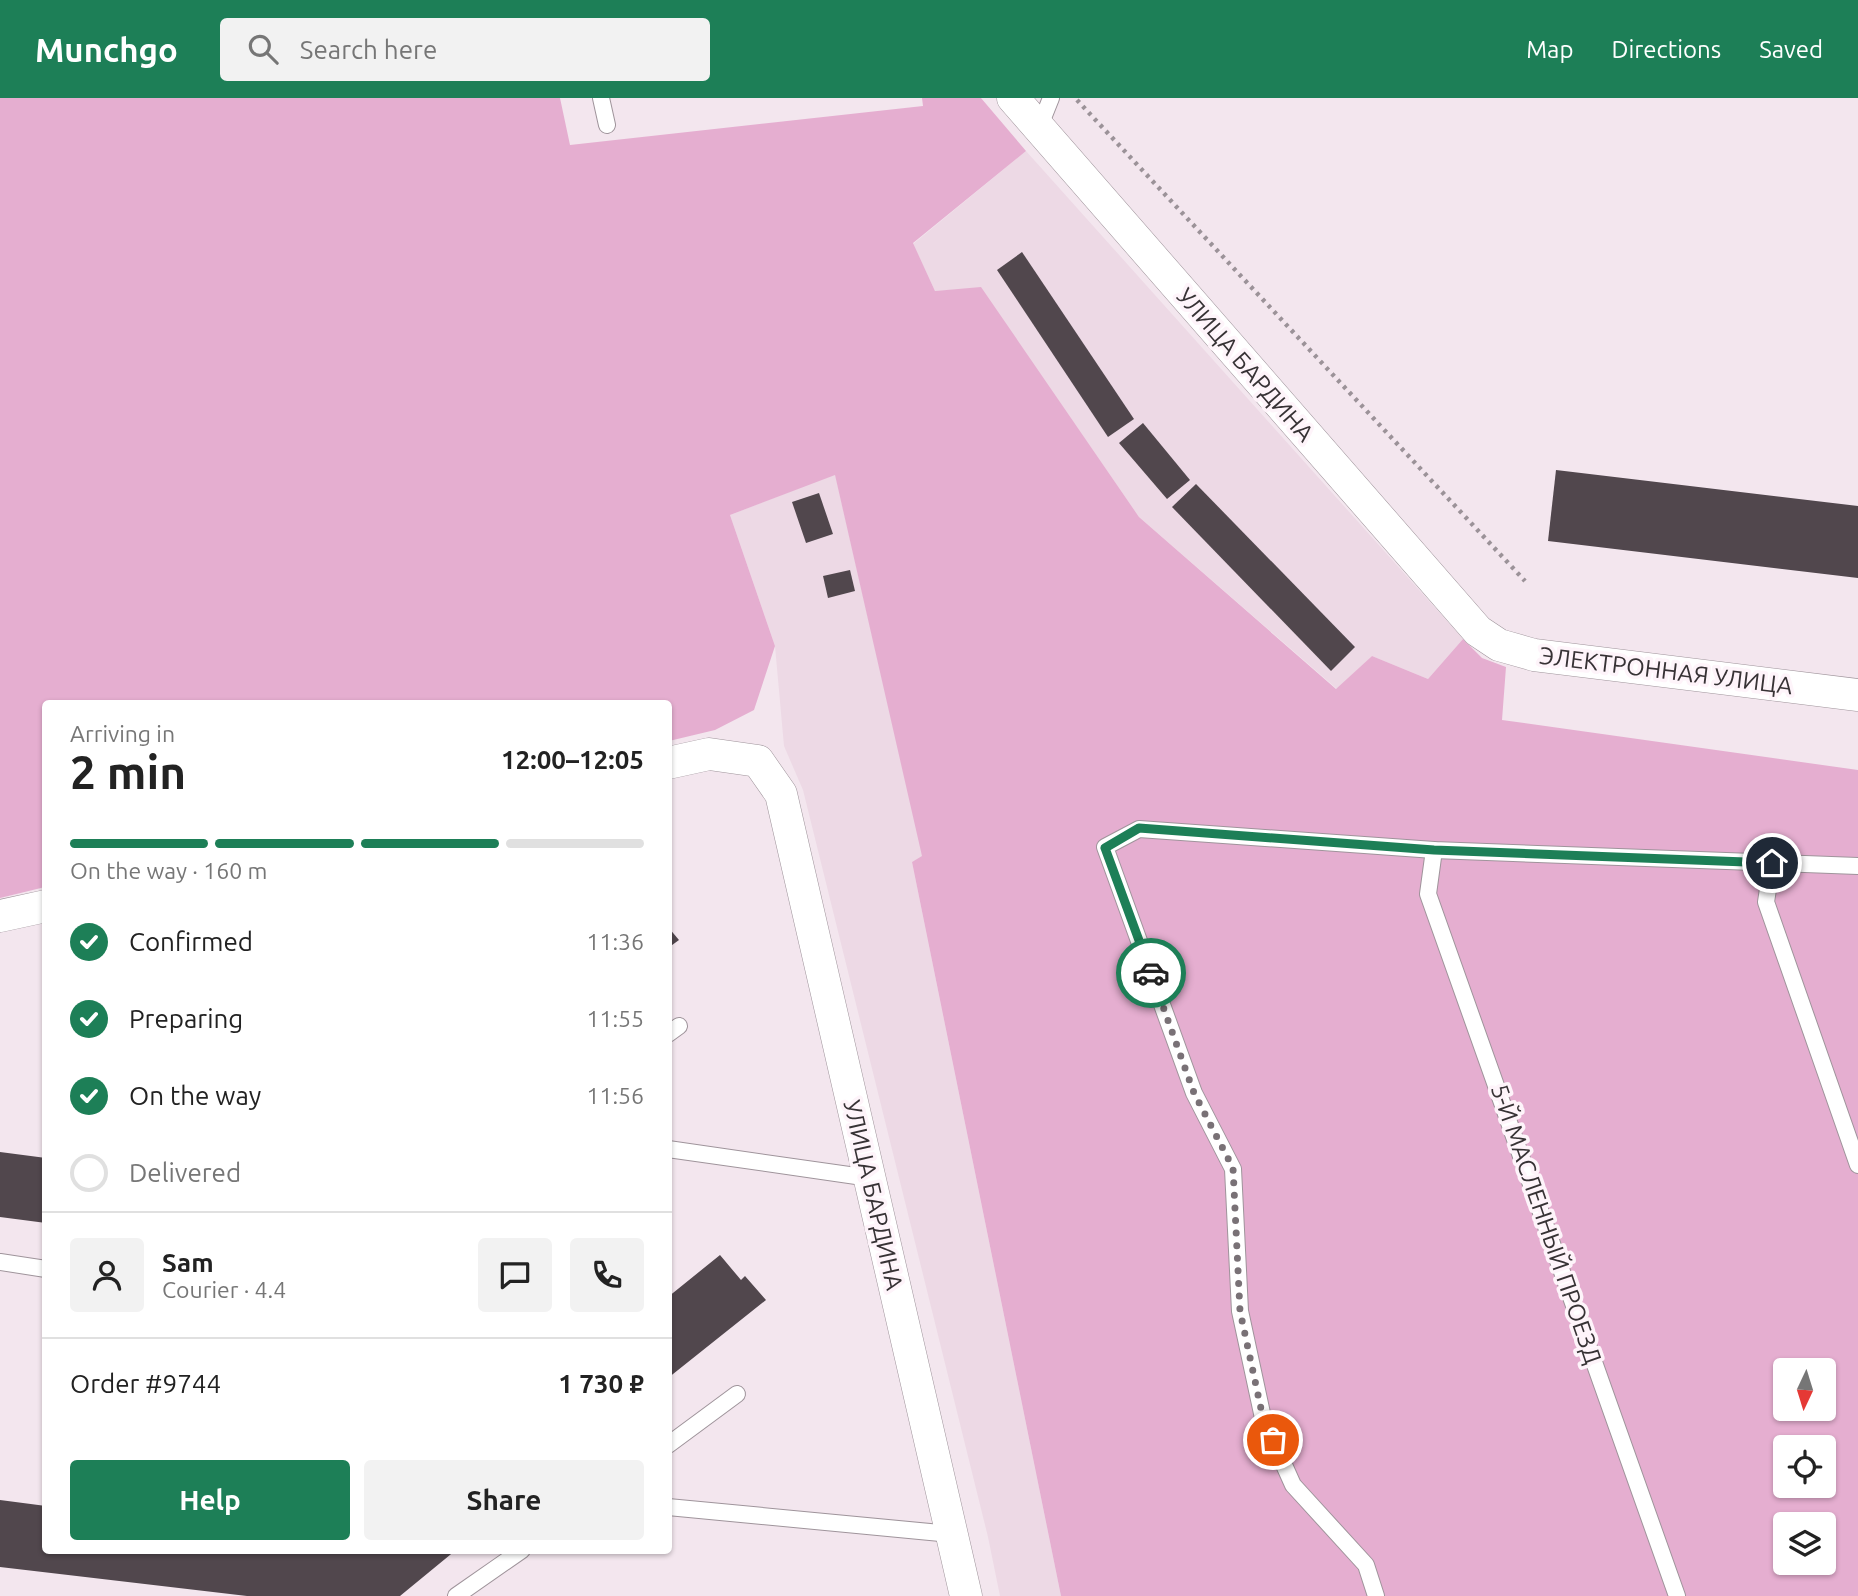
<!DOCTYPE html>
<html lang="en">
<head>
<meta charset="utf-8">
<style>
	:root { --surface:#fff; --page:#f2f2f2; --text:#222; --muted:#767676; --line:#e0e0e0; --accent:#1d7f57 }
	body { margin:0; font-family:Ubuntu,sans-serif; background:var(--page); color:var(--text); height:100vh; display:flex; flex-direction:column; font-size:26px; white-space:nowrap }
	* { box-sizing:border-box; margin:0 }
	p { font-size:23px; color:var(--muted) }
	.icon { flex:none; width:38px; height:38px; fill:none; stroke:currentColor; stroke-width:2; stroke-linecap:round; stroke-linejoin:round }
	.map { position:relative; flex:1; overflow:hidden }
	.details { position:absolute; left:42px; top:602px; width:630px; height:854px; display:flex; flex-direction:column; background:var(--surface); border-radius:7px; box-shadow:0 2px 5px #0004 }
	.details>* { flex:none }
	.needle { width:46px; rotate:184deg }
	.controls { position:absolute; left:1773px; top:1260px; display:grid; gap:14px }
	.controls a { display:grid; place-items:center; width:63px; height:63px; border-radius:7px; background:var(--surface); box-shadow:0 2px 5px #0004; font-size:35px }
	.pin { position:absolute; display:grid; place-items:center; width:60px; height:60px; color:#fff; margin:-30px; border:4px solid #fff; border-radius:50%; box-shadow:0 2px 7px #0007 }
	.courier { position:absolute; display:grid; place-items:center; width:70px; height:70px; margin:-35px; border:5px solid #1d7f57; border-radius:50%; background:#fff; color:#222; box-shadow:0 2px 9px #0007 }
	.overview em { font-style:normal; font-weight:600 }
	.overview div { display:flex; flex-direction:column-reverse }
	.overview { display:flex; align-items:center; justify-content:space-between; height:119px; padding:0 28px }
	h1 { font-size:46px; font-weight:600; line-height:52px }
	.bar { display:grid; grid-template-columns:repeat(4,1fr); gap:10px 7px; align-content:center; height:84px; padding:0 28px }
	.bar i { height:9px; border-radius:5px; background:var(--line) }
	.bar .active { background:var(--accent) }
	.bar p { grid-column:span 4 }
	.line { display:flex; align-items:center; gap:18px; padding:0 28px; border-top:2px solid var(--line) }
	.line div { flex:1 }
	.round { display:grid; place-items:center; flex:none; width:74px; height:74px; border-radius:7px; background:var(--page) }
	ol { padding:0 28px; list-style:none }
	li { display:flex; align-items:center; gap:21px; height:77px }
	li p { margin-inline-start:auto }
	li .icon { padding:7px; border-radius:50%; background:var(--accent); color:#fff; stroke-width:4 }
	li:last-child { color:var(--muted) }
	li i { width:38px; height:38px; border:4px solid var(--line); border-radius:50% }
	.button { display:flex; gap:14px; margin-top:auto; padding:14px 28px }
	.button a { flex:1; height:80px; border-radius:7px; background:var(--accent); color:#fff; font-size:28px; font-weight:600; line-height:80px; text-align:center }
	.button a+a { background:var(--page); color:var(--text) }
	header { display:flex; align-items:center; gap:42px; box-sizing:border-box; height:98px; padding:0 35px; background:var(--accent); color:#fff }
	header strong { font-size:33px }
	nav { display:flex; gap:38px; margin-inline-start:auto; font-size:24px }
	.search { width:490px; height:63px; background:var(--page); display:flex; align-items:center; gap:18px; box-sizing:border-box; padding:0 24px; border-radius:7px; color:var(--muted); font-size:26px }
	.map>svg:first-child { display:block }
	.built { fill:#edd9e5 }
	.green { fill:#e5aed0; fill-rule:evenodd }
	.building { fill:#51474d }
	.lines { fill:none; stroke-linecap:round; stroke-linejoin:round }
	.lane-casing { stroke:#9f949b; stroke-width:18 }
	.street-casing { stroke:#9f949b; stroke-width:33 }
	.path { stroke:#9b9298; stroke-width:4.5; stroke-dasharray:3.5 5; stroke-linecap:butt }
	.lane { stroke:#fff; stroke-width:16 }
	.street { stroke:#fff; stroke-width:32 }
	.done { stroke:#797176; stroke-width:7; stroke-dasharray:0 12.6 }
	.route { stroke:#1d7f57; stroke-width:9 }
	.labels { text-anchor:middle; stroke-width:7; stroke-linejoin:round; paint-order:stroke }
	.street-label { font-size:24px; fill:#373235; stroke:#fef4fa }
</style>
</head>
<body>
<header>
<strong>Munchgo</strong>
<div class="search"><svg class="icon" aria-label="search" viewBox="0 0 24 24"><circle cx="10" cy="10" r="6"/><path d="M15 15l6 6"/></svg>Search here</div>
<nav><a>Map</a><a>Directions</a><a>Saved</a></nav>
</header>
<div class="map">
<svg width="1858" height="1498" viewBox="0 0 1858 1498">
	<rect width="100%" height="100%" fill="#f3e6ee"/>
	<g class="built">
		<path d="M1026,53l437,488 -35,40 -56,-23 -35,33 -198,-172 -158,-229 -46,3 -22,-47z"/>
		<path d="M835,376l88,383 -11,5 149,734h-61l-12,-59 -185,-747 -19,-44 -9,-100 -45,-131z"/>
	</g>
	<path class="green" d="M0,0h560l10,47 353,-39 -1,-8h59l45,53 -113,92 22,48 46,-4 158,230 197,172 36,-33 56,23 35,-40 19,19 24,9 -4,53 356,50v826h-797l-149,-734 10,-6 -87,-381 -105,40 45,131 -21,64 -39,20 -46,11 -1,-37h-622l-1,183 -45,11zM1785,1272h39v39h-39zM1785,1349h39v39h-39zM1785,1426h39v39h-39z"/>
	<g class="building">
		<path d="M1022,154l112,167 -26,18 -111,-167z"/>
		<path d="M1143,325l47,57 -23,19 -48,-56z"/>
		<path d="M1556,372l302,36v72l-310,-37z"/>
		<path d="M1196,386l159,163 -24,24 -159,-164z"/>
		<path d="M819,395l14,41 -27,9 -14,-41z"/>
		<path d="M850,472l5,21 -27,7 -5,-22z"/>
		<path d="M668,829l11,13 -11,8z"/>
		<path d="M0,1054l46,6v65l-46,-6z"/>
		<path d="M720,1157l21,25 4,-4 21,24 -98,78v-81z"/>
		<path d="M0,1402l46,6v44h410l-56,46h-153l-247,-29z"/>
	</g>
	<g class="lines">
		<g class="lane-casing">
			<g id="lane">
				<path d="M601,0l6,27"/>
				<path d="M1039,30l12,-30"/>
				<path d="M1434,752l-6,44 249,702"/>
				<path d="M1772,765l-6,39 92,263"/>
				<path d="M668,936l11,-8"/>
				<path d="M668,1051l202,29"/>
				<path d="M0,1164l46,7"/>
				<path d="M668,1347l69,-51"/>
				<path d="M668,1409l283,27"/>
				<path d="M456,1498l66,-46"/>
				<path d="M1376,1498l-10,-31 -73,-80 -30,-67 -23,-107 -7,-142 -39,-76 -89,-246 34,-18 295,21 424,16"/>
			</g>
		</g>
		<g class="street-casing">
			<g id="street">
				<path d="M1013,0l465,533 21,14 35,10 324,40"/>
				<path d="M668,665l41,-9 49,7 23,33 185,802"/>
				<path d="M0,818l46,-10"/>
			</g>
		</g>
		<path class="path" d="M1077,2l448,481"/>
		<use href="#lane" class="lane"/>
		<use href="#street" class="street"/>
	</g>
	<g class="lines">
		<path class="done" d="M1151,875l43,120 39,75 7,143 23,107 10,22"/>
		<path class="route" d="M1151,875l-46,-125 34,-20 295,22 338,13"/>
	</g>
	<g class="labels">
		<g class="street-label">
			<text transform="translate(1245 267) rotate(49)" y="8">УЛИЦА БАРДИНА</text>
			<text transform="translate(1666 573) rotate(7)" y="8">ЭЛЕКТРОННАЯ УЛИЦА</text>
			<text transform="translate(873 1097) rotate(77)" y="8">УЛИЦА БАРДИНА</text>
			<text transform="translate(1546 1126) rotate(71)" y="8">5-Й МАСЛЕННЫЙ ПРОЕЗД</text>
		</g>
	</g>
</svg>
<div class="controls">
<a><svg class="needle" viewBox="-14 -14 28 28"><path d="M0-13l5 13h-10z" fill="#e53935"/><path d="M0 13l5-13h-10z" fill="#767676"/></svg></a>
<a><svg class="icon" aria-label="locate" viewBox="0 0 24 24"><circle cx="12" cy="12" r="6"/><path d="M12 2v4M12 18v4M2 12h4M18 12h4"/></svg></a>
<a><svg class="icon" aria-label="layers" viewBox="0 0 24 24"><path d="M12 4l9 5-9 5-9-5zM3 14l9 5 9-5"/></svg></a>
</div>
<div class="pin" style="left:1273px;top:1342px;background:#ea580c"><svg class="icon" aria-label="bag" viewBox="0 0 24 24"><path d="M5 8h14l-1 12H6zM9 8a3 3 0 0 1 6 0"/></svg></div>
<div class="pin" style="left:1772px;top:765px;background:#1f2937"><svg class="icon" aria-label="home" viewBox="0 0 24 24"><path d="M3 11l9-7 9 7M6 9v11h12V9"/></svg></div>
<div class="courier" style="left:1151px;top:875px"><svg class="icon" aria-label="car" viewBox="0 0 24 24"><path d="M5 17H2v-5l4-1 3-4h7l3 4 3 1v5h-3M9 17h6M6 11h13"/><circle cx="7" cy="17" r="2"/><circle cx="17" cy="17" r="2"/></svg></div>
<section class="details">
<div class="overview"><div><h1>2 min</h1><p>Arriving in</p></div><em>12:00–12:05</em></div>
<div class="bar"><i class="active"></i><i class="active"></i><i class="active"></i><i></i><p>On the way · 160 m</p></div>
<ol>
<li><svg class="icon" aria-label="check" viewBox="0 0 24 24"><path d="M5 12l5 5 9-10"/></svg>Confirmed<p>11:36</p></li>
<li><svg class="icon" aria-label="check" viewBox="0 0 24 24"><path d="M5 12l5 5 9-10"/></svg>Preparing<p>11:55</p></li>
<li><svg class="icon" aria-label="check" viewBox="0 0 24 24"><path d="M5 12l5 5 9-10"/></svg>On the way<p>11:56</p></li>
<li><i></i>Delivered</li>
</ol>
<div class="line" style="height:126px"><a class="round"><svg class="icon" aria-label="person" viewBox="0 0 24 24"><circle cx="12" cy="8" r="4"/><path d="M4 21q1-7 8-7t8 7"/></svg></a><div><b>Sam</b><p>Courier · 4.4</p></div><a class="round"><svg class="icon" aria-label="chat" viewBox="0 0 24 24"><path d="M4 5h16v11H9l-5 4z"/></svg></a><a class="round"><svg class="icon" aria-label="phone" viewBox="0 0 24 24"><path d="M5 4h4l2 5-3 2q2 4 5 5l2-3 5 2v4C11 20 4 13 5 4z"/></svg></a></div>
<div class="line" style="height:91px"><div>Order #9744</div><b>1 730 ₽</b></div>
<div class="button"><a>Help</a><a>Share</a></div>
</section>
</div>
</body>
</html>
